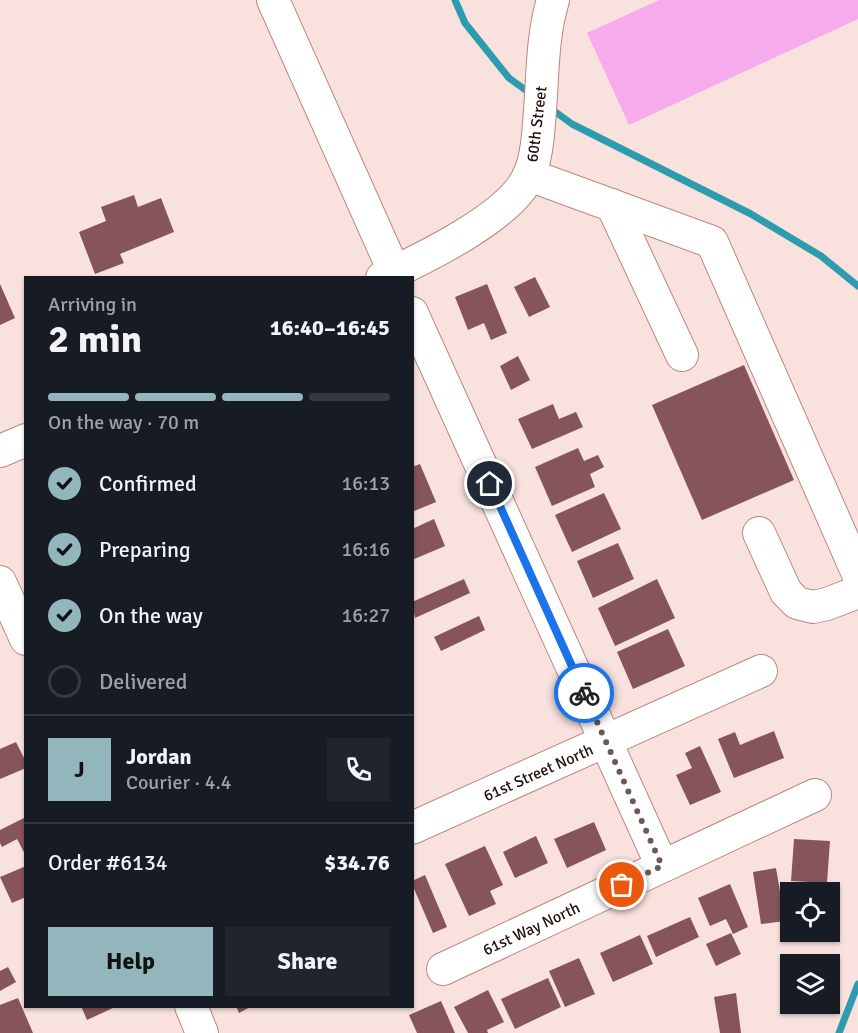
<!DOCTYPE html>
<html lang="en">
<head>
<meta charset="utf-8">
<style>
	:root { --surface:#171b24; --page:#20242c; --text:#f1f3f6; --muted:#9ea1a6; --line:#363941; --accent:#93b5bc }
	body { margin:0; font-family:Signika,sans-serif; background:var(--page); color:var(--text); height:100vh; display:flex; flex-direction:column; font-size:22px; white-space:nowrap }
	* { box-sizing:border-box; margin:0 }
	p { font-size:20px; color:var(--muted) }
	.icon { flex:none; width:33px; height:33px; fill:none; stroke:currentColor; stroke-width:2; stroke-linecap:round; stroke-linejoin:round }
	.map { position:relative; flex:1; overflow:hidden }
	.details { position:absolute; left:24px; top:276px; width:390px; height:732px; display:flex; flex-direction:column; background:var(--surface); border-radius:0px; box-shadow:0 2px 4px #0004 }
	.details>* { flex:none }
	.buttons { position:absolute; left:780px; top:882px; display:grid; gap:12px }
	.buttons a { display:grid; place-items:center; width:60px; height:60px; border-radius:0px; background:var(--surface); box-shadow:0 2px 4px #0004; font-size:30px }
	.pin { position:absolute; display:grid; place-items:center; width:51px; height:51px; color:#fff; margin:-26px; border:3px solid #fff; border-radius:50%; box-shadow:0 2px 6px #0007 }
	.courier { position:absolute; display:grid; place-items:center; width:60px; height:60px; margin:-30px; border:4px solid #1a73e8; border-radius:50%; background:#fff; color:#222; box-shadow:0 2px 8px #0007 }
	.summary em { font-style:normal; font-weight:800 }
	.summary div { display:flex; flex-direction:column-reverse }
	.summary { display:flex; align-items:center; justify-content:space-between; height:102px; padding:0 24px }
	h1 { font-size:39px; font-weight:800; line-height:45px }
	.bar { display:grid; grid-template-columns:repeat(4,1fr); gap:9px 6px; align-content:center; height:72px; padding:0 24px }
	.bar i { height:8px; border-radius:4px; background:var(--line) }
	.bar .current { background:var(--accent) }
	.bar p { grid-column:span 4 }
	.line { display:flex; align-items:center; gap:15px; padding:0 24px; border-top:2px solid var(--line) }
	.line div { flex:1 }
	.round { display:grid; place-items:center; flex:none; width:63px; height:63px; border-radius:0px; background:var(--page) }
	ol { padding:0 24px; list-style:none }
	li { display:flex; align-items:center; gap:18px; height:66px }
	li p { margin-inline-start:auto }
	li .icon { padding:6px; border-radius:50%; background:var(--accent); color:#111; stroke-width:4 }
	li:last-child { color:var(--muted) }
	li i { width:33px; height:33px; border:3px solid var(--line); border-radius:50% }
	.button { display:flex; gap:12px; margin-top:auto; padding:12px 24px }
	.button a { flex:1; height:69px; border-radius:0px; background:var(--accent); color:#111; font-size:24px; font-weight:800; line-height:69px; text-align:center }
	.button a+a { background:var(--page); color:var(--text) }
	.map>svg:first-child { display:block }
	.green { fill:#f6acec }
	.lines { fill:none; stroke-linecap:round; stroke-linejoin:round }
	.stream { stroke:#2c9cae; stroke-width:7 }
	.building { fill:#85555b }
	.minor-casing { stroke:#bb887d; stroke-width:34 }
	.minor { stroke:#fff; stroke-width:32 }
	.done { stroke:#6d5a55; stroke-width:6; stroke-dasharray:0 10.8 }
	.route { stroke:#1a73e8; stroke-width:8 }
	.labels { text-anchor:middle; stroke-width:4.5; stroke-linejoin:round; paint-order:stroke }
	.street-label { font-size:16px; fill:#22100c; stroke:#fff }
</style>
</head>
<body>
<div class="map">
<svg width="858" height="1033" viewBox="0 0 858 1033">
	<rect width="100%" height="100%" fill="#f9e2dd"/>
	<path class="green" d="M659,0h199v19l-229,106 -42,-92z"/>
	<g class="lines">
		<g class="stream">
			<path d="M455,0l10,23 44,55 22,16"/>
			<path d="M550,108l22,16 179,90 70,42 37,30"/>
			<path d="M839,1033l19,-49"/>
		</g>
	</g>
	<g class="building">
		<path d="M134,195l4,12 23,-9 13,34 -54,22 4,9 -29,11 -16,-42 27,-11 -5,-14z"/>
		<path d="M535,277l15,30 -21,10 -15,-30z"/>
		<path d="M0,284l15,34 -15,7z"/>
		<path d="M487,284l20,49 -16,7 -7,-17 -16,7 -13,-33z"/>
		<path d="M518,356l12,24 -19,10 -11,-24z"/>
		<path d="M744,365l50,115 -92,40 -50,-115z"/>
		<path d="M553,404l6,15 17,-7 7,15 -51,22 -14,-30z"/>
		<path d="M578,448l6,13 14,-6 6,12 -14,7 5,13 -43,19 -17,-39z"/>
		<path d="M420,464l16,38 -24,10v-45z"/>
		<path d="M604,493l17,36 -49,23 -17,-37z"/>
		<path d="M434,519l11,27 -33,14v-31z"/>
		<path d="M618,543l16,36 -41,19 -16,-37z"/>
		<path d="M464,579l6,14 -55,25 -3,-16z"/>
		<path d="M657,579l18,39 -60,28 -17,-38z"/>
		<path d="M479,616l6,14 -44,21 -7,-14z"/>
		<path d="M668,629l17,37 -52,23 -16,-37z"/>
		<path d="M774,731l10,27 -50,20 -16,-39 17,-7 5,13z"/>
		<path d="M16,742l10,20v6l-26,11v-30z"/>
		<path d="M700,746l21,46 -31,13 -14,-30 16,-7 -7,-15z"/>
		<path d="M26,817v39l-9,-17 -15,8 -2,-4v-13z"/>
		<path d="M594,822l12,28 -39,18 -13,-29z"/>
		<path d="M536,836l12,27 -33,15 -12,-26z"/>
		<path d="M794,839l36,2 -3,42 -36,-2z"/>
		<path d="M485,846l18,39 -13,6 6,13 -27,12 -24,-52z"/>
		<path d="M26,866v31l-14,6 -12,-26z"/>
		<path d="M776,868l9,53 -24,3 -8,-52z"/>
		<path d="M425,875l22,52 -14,6 -21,-49v-3z"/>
		<path d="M730,884l18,43 -15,7 -7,-15 -16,7 -12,-28z"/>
		<path d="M690,917l9,20 -43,20 -9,-21z"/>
		<path d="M731,933l10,21 -25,12 -10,-22z"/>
		<path d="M640,935l13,29 -40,18 -13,-29z"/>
		<path d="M579,958l16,36 -30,13 -16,-36z"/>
		<path d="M8,967l8,15 -16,9v-20z"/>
		<path d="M548,978l13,29 -46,22 -14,-30z"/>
		<path d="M783,980l7,1v20l-10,-1z"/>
		<path d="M488,990l16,32 -17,8 1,3h-20l-14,-26z"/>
		<path d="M736,993l5,40h-21l-6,-36z"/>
		<path d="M18,998l15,35h-33v-28z"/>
		<path d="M441,1001l14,32h-38l-8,-18z"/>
		<path d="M81,1006h36l-30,14z"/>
		<path d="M236,1006h16l-13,7z"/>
	</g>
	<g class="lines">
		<g class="minor-casing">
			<g id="minor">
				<path d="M273,0l124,278"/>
				<path d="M529,175l183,67 146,332"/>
				<path d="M612,205l70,150"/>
				<path d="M382,278c40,-19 128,-61 146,-101 7,-13 10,-39 11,-54 4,-41 2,-83 14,-123"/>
				<path d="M412,313l250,553"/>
				<path d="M0,451l26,-11"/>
				<path d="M759,533l27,59 11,11 16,4 14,-3 31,-12"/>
				<path d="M0,582l26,57"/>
				<path d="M412,828l349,-157"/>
				<path d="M443,969l372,-174"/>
				<path d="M191,1006l11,27"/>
			</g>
		</g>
		<use href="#minor" class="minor"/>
	</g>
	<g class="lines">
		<path class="done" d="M584,693l78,173 -40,19"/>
		<path class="route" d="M490,484l94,209"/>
	</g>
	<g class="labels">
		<g class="street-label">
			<text transform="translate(536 124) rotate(-83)" y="6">60th Street</text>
			<text transform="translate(538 772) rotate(-24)" y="6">61st Street North</text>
			<text transform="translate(531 928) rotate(-25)" y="6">61st Way North</text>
		</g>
	</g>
</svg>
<div class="buttons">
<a><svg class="icon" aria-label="locate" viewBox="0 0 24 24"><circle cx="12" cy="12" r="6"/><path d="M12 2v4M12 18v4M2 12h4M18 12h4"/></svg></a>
<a><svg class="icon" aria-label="layers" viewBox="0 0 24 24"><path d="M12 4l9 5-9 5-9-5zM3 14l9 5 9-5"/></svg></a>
</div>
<div class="pin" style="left:622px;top:885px;background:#ea580c"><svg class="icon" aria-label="bag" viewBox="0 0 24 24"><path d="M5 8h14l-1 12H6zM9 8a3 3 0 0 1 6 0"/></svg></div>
<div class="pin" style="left:490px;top:484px;background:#1f2937"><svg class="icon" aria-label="home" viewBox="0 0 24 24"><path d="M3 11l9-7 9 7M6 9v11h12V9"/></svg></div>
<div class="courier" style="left:584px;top:693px"><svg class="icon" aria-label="bike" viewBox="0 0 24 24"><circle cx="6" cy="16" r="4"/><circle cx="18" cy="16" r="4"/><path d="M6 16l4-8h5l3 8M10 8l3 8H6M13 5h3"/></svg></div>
<section class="details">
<div class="summary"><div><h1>2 min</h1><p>Arriving in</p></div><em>16:40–16:45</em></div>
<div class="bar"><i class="current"></i><i class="current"></i><i class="current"></i><i></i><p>On the way · 70 m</p></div>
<ol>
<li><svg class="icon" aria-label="check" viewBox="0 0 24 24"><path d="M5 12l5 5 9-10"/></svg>Confirmed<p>16:13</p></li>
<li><svg class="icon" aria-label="check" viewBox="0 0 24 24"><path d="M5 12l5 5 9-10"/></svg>Preparing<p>16:16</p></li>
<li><svg class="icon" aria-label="check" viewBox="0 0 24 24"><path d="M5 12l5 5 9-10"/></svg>On the way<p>16:27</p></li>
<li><i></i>Delivered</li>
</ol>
<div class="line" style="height:108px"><b class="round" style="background:var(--accent);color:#111">J</b><div><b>Jordan</b><p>Courier · 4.4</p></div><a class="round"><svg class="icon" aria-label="phone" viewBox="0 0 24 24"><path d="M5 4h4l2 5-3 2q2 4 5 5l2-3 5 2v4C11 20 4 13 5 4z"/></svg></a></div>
<div class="line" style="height:78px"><div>Order #6134</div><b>$34.76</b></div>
<div class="button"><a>Help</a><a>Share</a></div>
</section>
</div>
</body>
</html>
